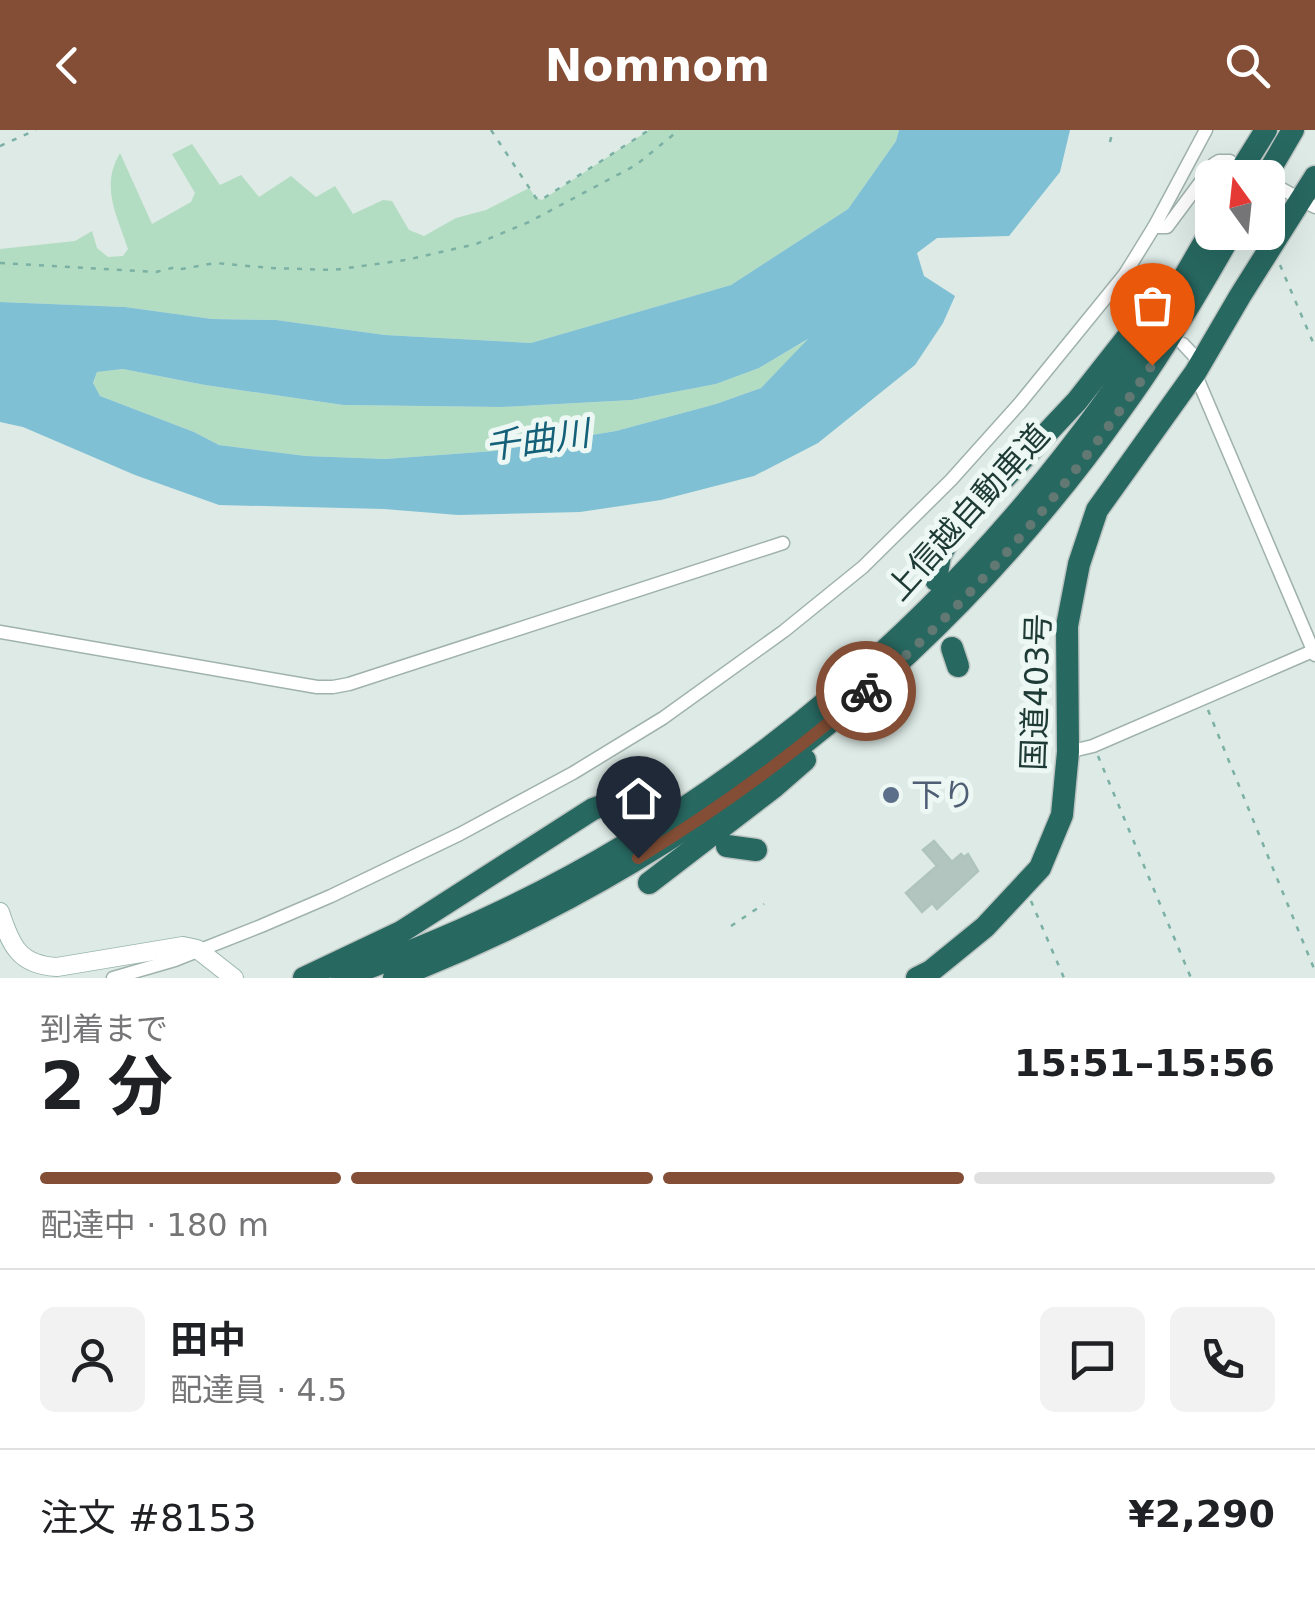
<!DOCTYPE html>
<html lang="ja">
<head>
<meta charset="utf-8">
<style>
	:root { --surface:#fff; --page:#f2f2f2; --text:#202124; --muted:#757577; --line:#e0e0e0; --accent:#834e35 }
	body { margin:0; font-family:"DejaVu Sans","Noto Sans JP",sans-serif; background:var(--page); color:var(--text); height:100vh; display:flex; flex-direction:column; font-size:38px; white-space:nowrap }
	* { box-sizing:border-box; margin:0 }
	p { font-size:32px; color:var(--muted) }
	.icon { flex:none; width:55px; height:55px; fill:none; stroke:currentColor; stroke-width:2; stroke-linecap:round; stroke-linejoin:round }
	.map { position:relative; height:848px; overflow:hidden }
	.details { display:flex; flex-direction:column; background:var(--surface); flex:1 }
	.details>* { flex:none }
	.needle { width:65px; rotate:345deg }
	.buttons { position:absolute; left:1195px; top:30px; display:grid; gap:20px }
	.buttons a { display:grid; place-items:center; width:90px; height:90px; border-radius:15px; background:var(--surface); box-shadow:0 10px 40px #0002; font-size:50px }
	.pin { position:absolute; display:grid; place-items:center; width:85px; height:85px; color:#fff; margin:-102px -42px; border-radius:50% 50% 50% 0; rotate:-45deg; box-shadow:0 0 10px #0007 }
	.pin .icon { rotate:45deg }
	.courier { position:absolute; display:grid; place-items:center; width:100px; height:100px; margin:-50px; border:8px solid #834e35; border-radius:50%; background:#fff; color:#222; box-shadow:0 2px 12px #0007 }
	.head em { font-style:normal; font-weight:700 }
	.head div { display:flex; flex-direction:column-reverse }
	.head { display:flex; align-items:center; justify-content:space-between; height:170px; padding:0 40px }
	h1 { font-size:65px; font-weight:700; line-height:75px }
	.bar { display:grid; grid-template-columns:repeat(4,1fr); gap:15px 10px; align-content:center; height:120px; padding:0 40px }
	.bar i { height:12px; border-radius:8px; background:var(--line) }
	.bar .selected { background:var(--accent) }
	.bar p { grid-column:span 4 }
	.line { display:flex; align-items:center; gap:25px; padding:0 40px; border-top:2px solid var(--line) }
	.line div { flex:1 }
	.round { display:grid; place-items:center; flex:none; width:105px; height:105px; border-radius:15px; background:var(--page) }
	header { display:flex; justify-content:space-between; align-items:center; height:130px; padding:0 40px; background:var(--accent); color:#fff; font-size:45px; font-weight:700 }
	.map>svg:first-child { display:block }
	.green { fill:#b3ddc2 }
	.water { fill:#7fc0d4; fill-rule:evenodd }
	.building { fill:#b2c5be; stroke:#afc4bd; stroke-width:2.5 }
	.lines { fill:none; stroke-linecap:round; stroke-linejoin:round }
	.street-casing { stroke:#a0b2ad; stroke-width:15 }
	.secondary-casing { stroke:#9bb7af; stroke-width:20 }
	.highway-casing { stroke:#bcc4c2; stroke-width:25 }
	.path { stroke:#7bb0a4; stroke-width:2.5; stroke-dasharray:5 8; stroke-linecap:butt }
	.street { stroke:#fff; stroke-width:12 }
	.secondary { stroke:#fff; stroke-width:18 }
	.highway { stroke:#276860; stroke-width:22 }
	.done { stroke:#617873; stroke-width:10; stroke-dasharray:0 18 }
	.route { stroke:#834e35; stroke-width:12 }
	.service-dot { fill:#5c6f8a; stroke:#edf7f3; stroke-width:4 }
	.labels { text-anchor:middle; stroke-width:10; stroke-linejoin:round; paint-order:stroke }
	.street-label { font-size:32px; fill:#1e3a35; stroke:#edf7f3 }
	.service-label { font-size:32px; fill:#4e5e75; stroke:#edf7f3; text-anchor:start }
	.water-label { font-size:35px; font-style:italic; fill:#146079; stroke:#edf7f3 }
</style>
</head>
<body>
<header><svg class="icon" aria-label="back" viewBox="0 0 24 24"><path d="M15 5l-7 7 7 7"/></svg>Nomnom<svg class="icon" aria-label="search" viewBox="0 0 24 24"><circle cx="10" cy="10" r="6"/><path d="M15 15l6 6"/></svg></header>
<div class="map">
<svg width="1315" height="848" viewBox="0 0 1315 848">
	<rect width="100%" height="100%" fill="#ddeae5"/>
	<g class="green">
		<path d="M649,0h250l-3,11 -48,68 -117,76 -200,58 -146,-8 -109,-15 -64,-1 -87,-12 -125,-5v-53l75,-8 17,-10 5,17 11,9 15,-1 5,-7c-11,-34 -28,-62 -8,-96l32,71 39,-22 4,-9 -23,-39 20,-10 28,41 21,-10 18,22 32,-21 25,21 19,-11 18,28 30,-14 9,1 17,29 15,6 32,-18 30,-8 43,-22 7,10 6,2z"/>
		<path d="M814,206l-53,52 -45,16 -100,27 -122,20 -109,8 -79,-3 -87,-11 -25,-13 -94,-36 -7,-12 4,-12 26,-3 82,16 138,20 159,2 130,-7 84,-16 43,-16z"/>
	</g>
	<path class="water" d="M899,0h171l-10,42 -51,64 -72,2 -20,15 7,23 31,20 -12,27 -28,42 -97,78 -64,33 -93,24 -81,12 -122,3 -74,-6 -165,-4 -84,-30 -112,-48 -23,-5v-120l125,5 87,12 64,1 109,15 146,8 200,-58 117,-76 48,-68zM808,209l-47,49 -45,16 -100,27 -122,20 -109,8 -79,-3 -87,-11 -25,-13 -94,-36 -7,-13 4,-11 26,-3 82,16 138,20 159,2 130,-7 84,-16 43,-16z"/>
	<path class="building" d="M934,711l18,21 9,-8 3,3 4,-3 10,17 -41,38 -5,-6 -10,9 -16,-19 31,-27 -14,-16z"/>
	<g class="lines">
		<g class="street-casing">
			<g id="street">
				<path d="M1280,58l35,19"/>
				<path d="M1154,97h13l47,-63 5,-3h11"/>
				<path d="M1125,144l25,18"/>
				<path d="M1183,214l13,14 -1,15 120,282"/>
				<path d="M0,502l317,55h16l16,-3 434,-141"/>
				<path d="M1068,622l25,-6 222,-96"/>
				<path d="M113,848l62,-18 86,-34 70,-30 129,-62 113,-61 90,-55 121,-87 79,-64 88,-87 69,-77 105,-129 29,-47 52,-97"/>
			</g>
		</g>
		<g class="secondary-casing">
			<path id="secondary" d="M0,782c11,34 19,53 57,55l126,-21 14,3 37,29"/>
		</g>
		<g class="highway-casing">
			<g id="highway">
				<path d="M1236,48l30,-48"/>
				<path d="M1265,48l28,-48"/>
				<path d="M936,450l4,-24 12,-22 125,-133 74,-94"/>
				<path d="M952,518l6,18"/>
				<path d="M727,716l29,4"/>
				<path d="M649,753l125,-96 31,-27"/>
				<path d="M304,848l97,-46 192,-123c23,-9 40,-11 63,-4"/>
				<path d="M342,848c52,-20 104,-40 154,-64 242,-114 452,-295 608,-511 40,-56 74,-115 108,-174"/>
				<path d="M394,848c291,-112 545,-313 725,-566 42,-57 78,-118 113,-180"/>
				<path d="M917,848l14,-7 54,-44 55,-59 22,-53 6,-63 -1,-126 12,-62 18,-54 98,-137 45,-77 75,-119"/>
			</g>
		</g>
		<g class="path">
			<path d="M491,0l45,68 5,2 108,-70"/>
			<path d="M1110,12l3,-12"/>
			<path d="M0,16l36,-16"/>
			<path d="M0,133l156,9 20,-5 6,2 33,-6 56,5 62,2 73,-10 70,-16 53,-22 107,-57 43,-35"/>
			<path d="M1280,135l35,82"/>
			<path d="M1208,580l107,261"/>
			<path d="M1098,626l93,222"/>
			<path d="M1031,771l33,77"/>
			<path d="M731,796l33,-22"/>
		</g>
		<use href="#street" class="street"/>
		<use href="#secondary" class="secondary"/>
		<use href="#highway" class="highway"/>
	</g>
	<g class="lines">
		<path class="done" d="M866,561c111,-95 204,-206 286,-326"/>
		<path class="route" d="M638,728c81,-49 157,-105 228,-167"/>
	</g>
	<circle class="service-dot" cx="891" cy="665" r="10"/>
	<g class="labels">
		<g class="street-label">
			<text transform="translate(968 382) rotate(-48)" y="11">上信越自動車道</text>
			<text transform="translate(1036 562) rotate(-88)" y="11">国道403号</text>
		</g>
		<g class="service-label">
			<text x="911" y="676">下り</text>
		</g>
		<g class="water-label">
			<text transform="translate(537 310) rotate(-8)" y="12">千曲川</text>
		</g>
	</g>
</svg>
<div class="buttons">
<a><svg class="needle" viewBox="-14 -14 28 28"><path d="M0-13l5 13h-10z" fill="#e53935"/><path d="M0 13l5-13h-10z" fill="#757577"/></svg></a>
</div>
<div class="pin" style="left:1152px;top:235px;background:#ea580c"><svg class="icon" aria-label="bag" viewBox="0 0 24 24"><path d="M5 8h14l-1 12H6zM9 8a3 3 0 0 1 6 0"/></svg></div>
<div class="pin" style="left:638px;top:728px;background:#1f2937"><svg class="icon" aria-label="home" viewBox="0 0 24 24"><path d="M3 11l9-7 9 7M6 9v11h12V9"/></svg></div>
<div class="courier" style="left:866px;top:561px"><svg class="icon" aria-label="bike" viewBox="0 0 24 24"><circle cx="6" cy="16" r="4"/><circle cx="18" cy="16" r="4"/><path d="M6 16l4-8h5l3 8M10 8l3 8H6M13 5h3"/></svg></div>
</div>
<section class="details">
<div class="head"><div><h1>2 分</h1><p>到着まで</p></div><em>15:51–15:56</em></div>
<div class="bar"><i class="selected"></i><i class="selected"></i><i class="selected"></i><i></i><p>配達中 · 180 m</p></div>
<div class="line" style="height:180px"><a class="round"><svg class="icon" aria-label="person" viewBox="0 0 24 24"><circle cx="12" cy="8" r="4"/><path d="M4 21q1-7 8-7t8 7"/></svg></a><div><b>田中</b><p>配達員 · 4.5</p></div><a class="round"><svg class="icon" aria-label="chat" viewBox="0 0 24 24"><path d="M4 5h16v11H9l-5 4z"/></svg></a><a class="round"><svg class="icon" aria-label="phone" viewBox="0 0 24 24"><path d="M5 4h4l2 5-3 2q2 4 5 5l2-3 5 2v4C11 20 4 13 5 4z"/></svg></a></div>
<div class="line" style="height:130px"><div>注文 #8153</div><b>¥2,290</b></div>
</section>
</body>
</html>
